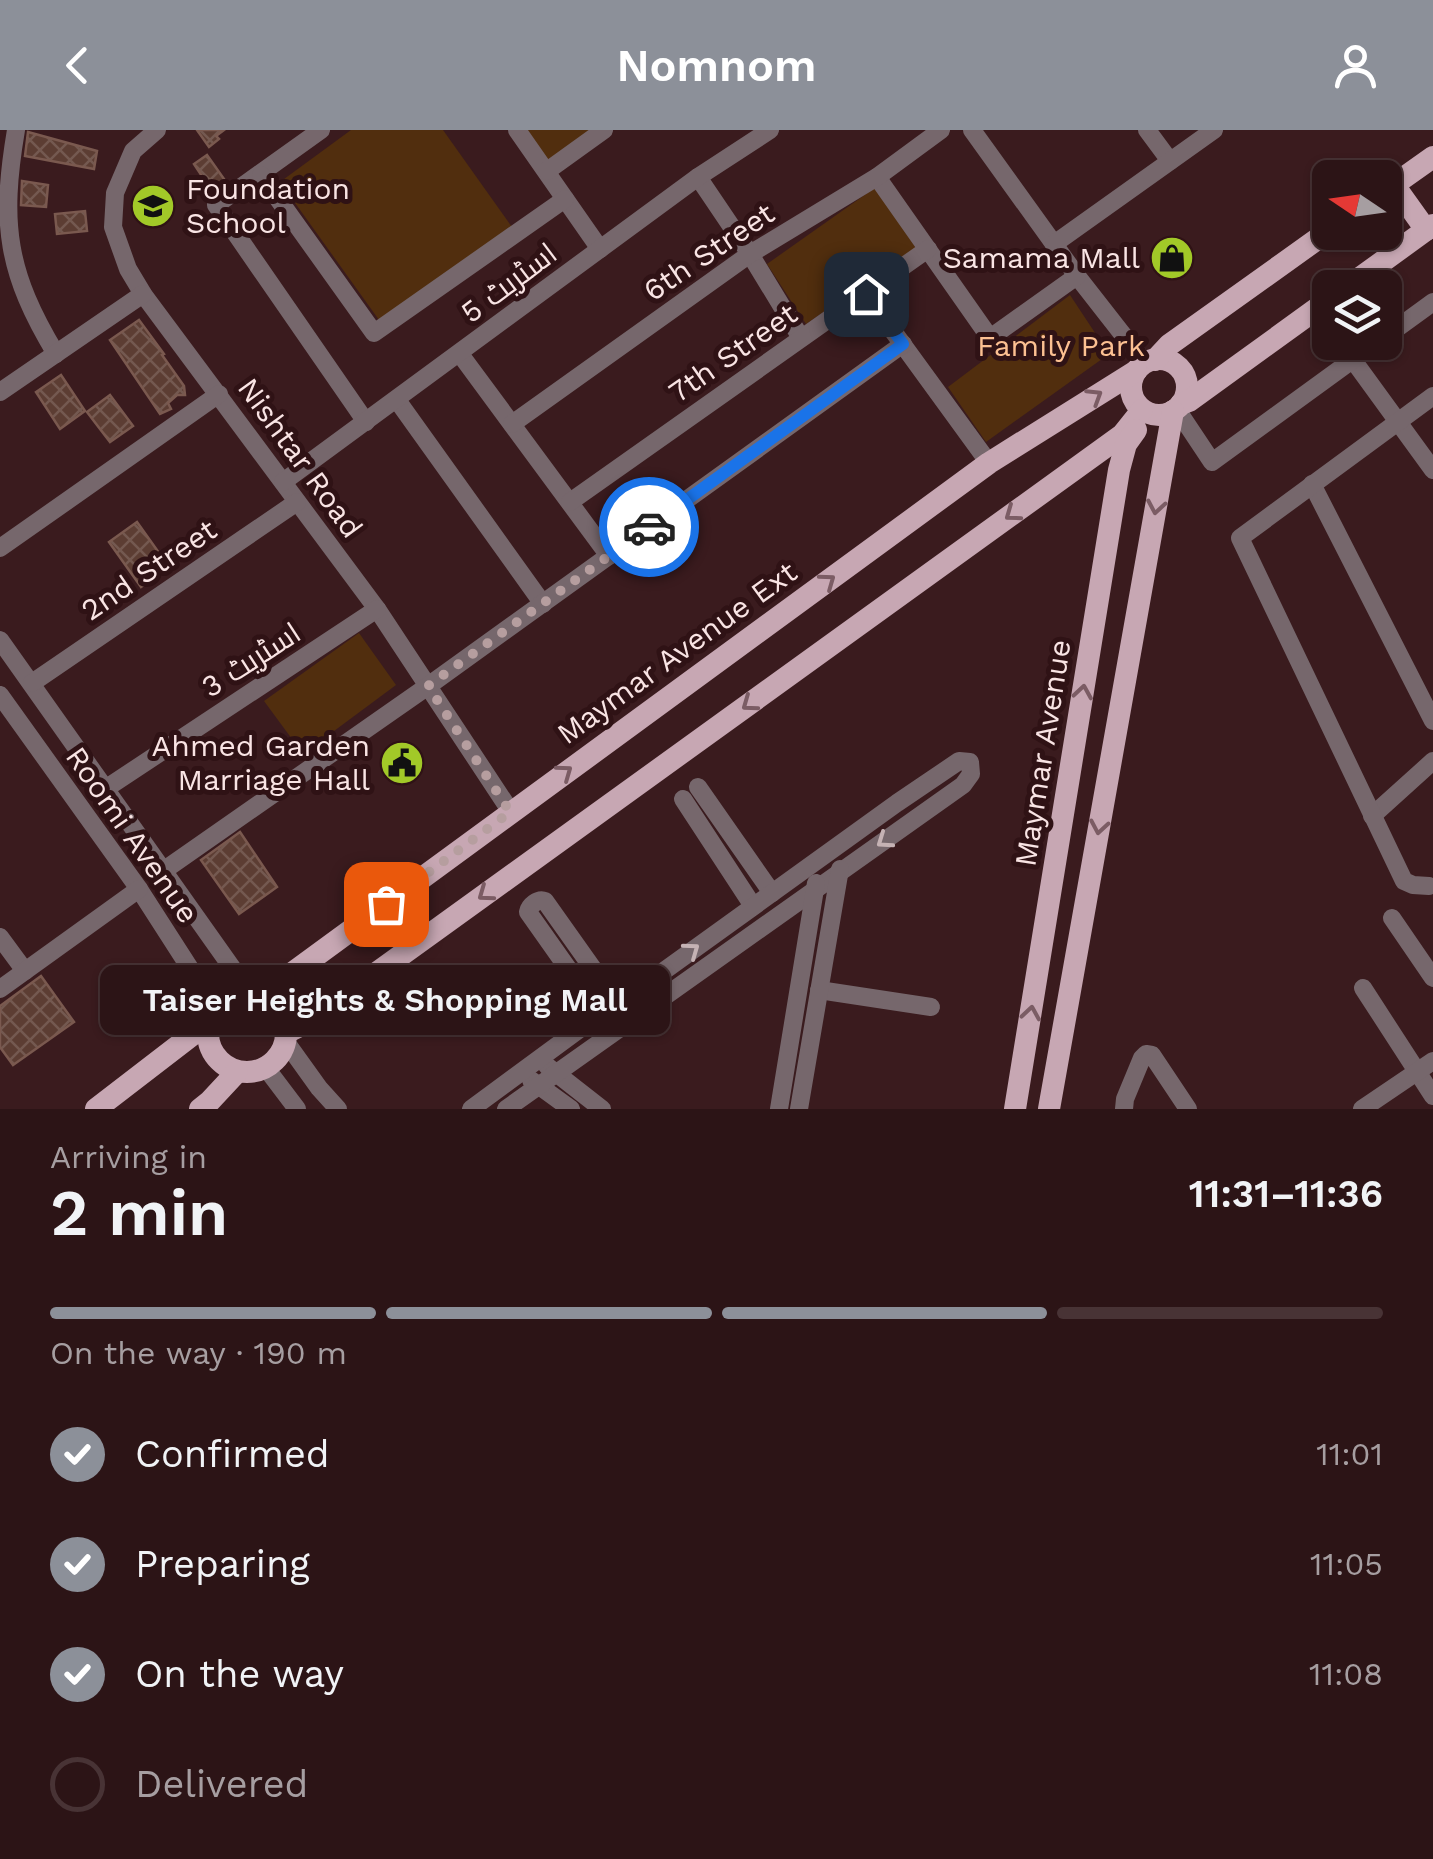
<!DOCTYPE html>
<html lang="en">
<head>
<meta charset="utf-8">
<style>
	:root { --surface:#2c1416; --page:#341d1f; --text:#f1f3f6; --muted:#a69ea1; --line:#483335; --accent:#8c9099 }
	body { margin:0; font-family:"Work Sans",Cairo,sans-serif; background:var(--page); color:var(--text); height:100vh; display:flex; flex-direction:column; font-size:38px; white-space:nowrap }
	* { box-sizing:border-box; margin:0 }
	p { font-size:32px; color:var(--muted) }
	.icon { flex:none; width:55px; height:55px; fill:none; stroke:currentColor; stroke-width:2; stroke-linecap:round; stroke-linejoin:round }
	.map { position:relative; height:979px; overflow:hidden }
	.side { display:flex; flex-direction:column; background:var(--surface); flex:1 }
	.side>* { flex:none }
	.needle { width:65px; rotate:283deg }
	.fabs { position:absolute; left:1312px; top:30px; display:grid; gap:20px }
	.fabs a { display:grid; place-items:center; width:90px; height:90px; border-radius:15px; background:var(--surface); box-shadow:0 2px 8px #0004,0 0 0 2px var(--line); font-size:50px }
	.pin { position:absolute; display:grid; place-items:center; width:85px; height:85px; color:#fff; margin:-42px; border-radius:20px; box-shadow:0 5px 15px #0006 }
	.courier { position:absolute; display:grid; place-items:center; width:100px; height:100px; margin:-50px; border:8px solid #1a73e8; border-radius:50%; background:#fff; color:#222; box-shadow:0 2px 12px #0007 }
	.bubble { position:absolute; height:70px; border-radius:15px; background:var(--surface); box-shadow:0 2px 8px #0004,0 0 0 2px var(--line); font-size:32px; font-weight:600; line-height:70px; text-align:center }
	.headline em { font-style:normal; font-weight:600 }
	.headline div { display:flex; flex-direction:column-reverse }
	.headline { display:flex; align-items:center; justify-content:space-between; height:170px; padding:0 50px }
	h1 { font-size:65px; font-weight:600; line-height:75px }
	.bar { display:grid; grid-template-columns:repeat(4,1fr); gap:15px 10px; align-content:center; height:120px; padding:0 50px }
	.bar i { height:12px; border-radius:8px; background:var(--line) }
	.bar .active { background:var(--accent) }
	.bar p { grid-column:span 4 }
	ol { padding:0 50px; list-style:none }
	li { display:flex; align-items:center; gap:30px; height:110px }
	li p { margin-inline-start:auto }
	li .icon { padding:10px; border-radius:50%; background:var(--accent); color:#fff; stroke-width:4 }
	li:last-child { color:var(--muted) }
	li i { width:55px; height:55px; border:5px solid var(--line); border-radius:50% }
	header { display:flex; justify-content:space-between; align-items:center; height:130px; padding:0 50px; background:var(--accent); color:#fff; font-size:45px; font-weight:600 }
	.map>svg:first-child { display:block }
	.park { fill:#512e0e }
	.building { fill:url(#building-cross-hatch); stroke:#7a594f; stroke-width:2.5 }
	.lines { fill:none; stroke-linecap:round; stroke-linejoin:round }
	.minor { stroke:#76676c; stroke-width:18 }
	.major { stroke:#c7a7b3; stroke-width:22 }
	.oneway { stroke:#7b5c64 }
	.oneway2 { stroke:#c5b2b4 }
	.done { stroke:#b69e9f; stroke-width:10; stroke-dasharray:0 18 }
	.route { stroke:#1a73e8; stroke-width:12 }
	.labels { text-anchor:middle; stroke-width:10; stroke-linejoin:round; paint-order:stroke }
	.poi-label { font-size:30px; fill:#f9e4e4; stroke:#2f1215; text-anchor:end }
	.street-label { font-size:30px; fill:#f9e4e4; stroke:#2f1215 }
	.park-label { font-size:30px; fill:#fcc092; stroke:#2f1215 }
</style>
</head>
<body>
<header><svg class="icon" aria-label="back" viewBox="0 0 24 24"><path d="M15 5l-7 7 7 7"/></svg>Nomnom<svg class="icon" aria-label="person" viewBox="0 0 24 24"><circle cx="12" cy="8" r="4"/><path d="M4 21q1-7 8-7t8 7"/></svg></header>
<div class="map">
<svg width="1433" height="979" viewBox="0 0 1433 979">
	<defs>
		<pattern id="building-cross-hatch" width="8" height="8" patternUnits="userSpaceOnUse" patternTransform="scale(2.5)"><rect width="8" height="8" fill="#5c3d33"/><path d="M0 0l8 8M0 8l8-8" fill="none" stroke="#745950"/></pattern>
	</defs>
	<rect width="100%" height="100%" fill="#3a1b1e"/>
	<g class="park">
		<path d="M351,0h92l69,97 -133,93 -99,-138z"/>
		<path d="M524,0h68l-44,34z"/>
		<path d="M876,57l40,61 -110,76 -39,-60z"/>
		<path d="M1070,165l39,59 -123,88 -38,-55z"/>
		<path d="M359,503l37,52 -93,69 -39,-53z"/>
	</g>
	<g class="building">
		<path d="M197,0h27l-8,6 3,3 -10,8z"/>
		<path d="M28,2l69,19 -3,18 -69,-13z"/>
		<path d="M207,25l17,24 -13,11 -17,-26z"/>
		<path d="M22,51l26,4 -2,22 -25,-2z"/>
		<path d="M85,81l2,20 -30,3 -2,-20z"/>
		<path d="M139,190l25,34 -2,1 22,31 1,9h-8l-9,8 3,6 -11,5 -50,-74z"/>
		<path d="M61,245l24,36 -25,18 -24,-37z"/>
		<path d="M110,265l23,31 -23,16 -23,-30z"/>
		<path d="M137,392l32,45 -28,20 -32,-45z"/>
		<path d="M240,702l37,55 -38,27 -38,-54z"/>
		<path d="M41,846l33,46 -61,43 -13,-18v-41z"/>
	</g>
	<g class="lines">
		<g class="minor">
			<path d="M16,0c-16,94 -9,143 40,224"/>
			<path d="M157,0l-24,21 -18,42 -2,34 15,42 15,25 234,315 134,203"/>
			<path d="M321,0l-105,75 150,217"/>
			<path d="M517,0l83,119"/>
			<path d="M972,0l105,146 68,87"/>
			<path d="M1147,0l23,31"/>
			<path d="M547,41l57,-41"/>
			<path d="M261,45l113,158 191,-134"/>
			<path d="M698,47l52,77 51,84"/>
			<path d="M877,47l113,161 87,-62"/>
			<path d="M1054,114l160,-114"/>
			<path d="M866,164l123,169"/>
			<path d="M1385,207l48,-35"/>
			<path d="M460,224l149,202"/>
			<path d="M1353,230l80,110"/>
			<path d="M0,262l143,-98"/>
			<path d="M397,270l146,204"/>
			<path d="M1176,278l36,54 165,-120"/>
			<path d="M512,294l238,-170 127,-77 64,-47"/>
			<path d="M283,352l415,-305 72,-47"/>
			<path d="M1312,354l121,237"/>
			<path d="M570,372l358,-253"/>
			<path d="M0,418l219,-154"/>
			<path d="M0,510l250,353"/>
			<path d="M32,553l265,-181"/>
			<path d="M0,565l139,194 72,112 3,9"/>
			<path d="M698,657l74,106"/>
			<path d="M105,659l272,-180"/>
			<path d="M683,669l70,107"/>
			<path d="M1372,686l61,-55"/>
			<path d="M163,741l265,-185 475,-342"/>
			<path d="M1429,756l-16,-1 -9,-4 -164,-343 193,-142"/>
			<path d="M1392,788l41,60"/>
			<path d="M0,807l25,34"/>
			<path d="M1363,858l70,108"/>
			<path d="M0,859l139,-100"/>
			<path d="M819,860l112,17"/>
			<path d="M600,884l-72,-102c1,-6 10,-14 17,-11l73,103"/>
			<path d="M286,912l33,46 19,21"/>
			<path d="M547,936l55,43"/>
			<path d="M266,938l31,41"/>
			<path d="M531,950l40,29"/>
			<path d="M471,979l129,-95 18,-10 279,-201 62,-42 11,1 1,12 -8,11 -457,324"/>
			<path d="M779,979l37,-226"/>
			<path d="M799,979l41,-240"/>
			<path d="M1124,979l1,-10 17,-41 4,-4 6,1 36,54"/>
			<path d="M1362,979l71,-48"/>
		</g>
		<g class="major">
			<path d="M1394,55l32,45"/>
			<path d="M1385,61l48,-34"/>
			<path d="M1346,158l87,-63"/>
			<circle cx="1159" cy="257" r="28"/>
			<path d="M1155,230l14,-15 161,-115"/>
			<path d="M1181,274l8,-3 141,-102"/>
			<circle cx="247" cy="903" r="39"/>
			<path d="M261,866l728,-533 147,-92"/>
			<path d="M286,903l24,-12 812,-586 20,-25"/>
			<path d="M96,979l113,-87"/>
			<path d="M200,979l10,-8 27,-29"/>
			<path d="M1015,979l104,-639 7,-26 10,-14"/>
			<path d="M1049,979l124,-698"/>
		</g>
	</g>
	<defs><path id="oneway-chevron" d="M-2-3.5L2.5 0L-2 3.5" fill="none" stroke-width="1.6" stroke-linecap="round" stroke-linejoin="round" transform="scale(2.5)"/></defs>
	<g class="oneway">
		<use href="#oneway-chevron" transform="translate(1095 266) rotate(-32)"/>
		<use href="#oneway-chevron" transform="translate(1156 377) rotate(100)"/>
		<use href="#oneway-chevron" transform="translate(1012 384) rotate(144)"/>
		<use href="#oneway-chevron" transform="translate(828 451) rotate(-36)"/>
		<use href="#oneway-chevron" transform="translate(1083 562) rotate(-81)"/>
		<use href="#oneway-chevron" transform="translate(749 574) rotate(144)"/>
		<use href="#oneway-chevron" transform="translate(565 642) rotate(-36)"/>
		<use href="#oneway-chevron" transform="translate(1099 697) rotate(100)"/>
		<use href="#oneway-chevron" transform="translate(485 764) rotate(144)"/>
		<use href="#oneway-chevron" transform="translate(1031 883) rotate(-81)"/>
	</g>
	<g class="oneway2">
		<use href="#oneway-chevron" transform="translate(884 711) rotate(145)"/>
		<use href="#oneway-chevron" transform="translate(692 820) rotate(-36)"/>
	</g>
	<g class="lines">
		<path class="done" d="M386,774l124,-92 -82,-126 221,-159"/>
		<path class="route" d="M649,397l254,-183 -37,-50"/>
	</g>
	<defs>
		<g id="school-disc" transform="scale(2.25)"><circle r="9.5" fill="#a2c928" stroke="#2f1215"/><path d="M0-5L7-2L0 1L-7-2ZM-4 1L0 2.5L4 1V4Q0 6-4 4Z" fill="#111"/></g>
		<g id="shop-disc" transform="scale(2.25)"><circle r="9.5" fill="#a2c928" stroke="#2f1215"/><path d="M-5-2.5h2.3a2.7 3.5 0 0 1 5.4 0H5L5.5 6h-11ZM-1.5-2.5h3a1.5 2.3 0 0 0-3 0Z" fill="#111"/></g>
		<g id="civic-disc" transform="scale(2.25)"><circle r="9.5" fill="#a2c928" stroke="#2f1215"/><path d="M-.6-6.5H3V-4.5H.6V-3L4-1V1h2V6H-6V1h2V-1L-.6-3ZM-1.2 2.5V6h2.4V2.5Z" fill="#111"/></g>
	</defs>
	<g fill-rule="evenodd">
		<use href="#school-disc" x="153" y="76"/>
		<use href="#shop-disc" x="1172" y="128"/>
		<use href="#civic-disc" x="402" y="633"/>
	</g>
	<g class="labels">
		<g class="poi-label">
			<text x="186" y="69" text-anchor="start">Foundation<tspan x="186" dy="34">School</tspan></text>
			<text x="1140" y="138">Samama Mall</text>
			<text x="370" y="626">Ahmed Garden<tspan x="370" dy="34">Marriage Hall</tspan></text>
		</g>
		<g class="street-label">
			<text transform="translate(709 122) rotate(-34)" y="10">6th Street</text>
			<text transform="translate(509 153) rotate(-37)" y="10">اسٹریٹ 5</text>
			<text transform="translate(733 223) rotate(-35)" y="10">7th Street</text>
			<text transform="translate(300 328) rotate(54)" y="10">Nishtar Road</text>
			<text transform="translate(149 440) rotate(-34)" y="10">2nd Street</text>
			<text transform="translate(677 523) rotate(-36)" y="10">Maymar Avenue Ext</text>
			<text transform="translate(251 530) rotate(-33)" y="10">اسٹریٹ 3</text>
			<text transform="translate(1043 623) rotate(-81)" y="10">Maymar Avenue</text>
			<text transform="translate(132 705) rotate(55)" y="10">Roomi Avenue</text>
		</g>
		<g class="park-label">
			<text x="1061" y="226">Family Park</text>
		</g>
	</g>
</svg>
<div class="fabs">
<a><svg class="needle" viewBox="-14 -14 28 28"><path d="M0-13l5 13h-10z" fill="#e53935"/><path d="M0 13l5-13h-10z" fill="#a69ea1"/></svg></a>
<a><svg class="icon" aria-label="layers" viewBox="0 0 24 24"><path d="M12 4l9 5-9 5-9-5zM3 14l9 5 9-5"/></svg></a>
</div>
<div class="pin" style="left:386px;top:774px;background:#ea580c"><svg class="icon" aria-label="bag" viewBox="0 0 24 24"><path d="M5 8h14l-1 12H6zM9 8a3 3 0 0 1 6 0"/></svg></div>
<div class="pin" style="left:866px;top:164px;background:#1f2937"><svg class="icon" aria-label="home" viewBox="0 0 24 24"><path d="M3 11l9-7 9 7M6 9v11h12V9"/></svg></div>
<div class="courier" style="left:649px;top:397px"><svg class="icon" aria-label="car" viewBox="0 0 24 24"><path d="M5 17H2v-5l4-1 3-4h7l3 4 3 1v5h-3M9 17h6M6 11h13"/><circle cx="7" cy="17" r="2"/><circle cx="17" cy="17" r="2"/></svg></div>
<div class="bubble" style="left:100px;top:835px;width:570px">Taiser Heights &amp; Shopping Mall</div>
</div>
<section class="side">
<div class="headline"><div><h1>2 min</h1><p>Arriving in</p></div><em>11:31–11:36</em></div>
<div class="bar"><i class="active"></i><i class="active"></i><i class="active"></i><i></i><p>On the way · 190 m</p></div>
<ol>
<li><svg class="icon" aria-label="check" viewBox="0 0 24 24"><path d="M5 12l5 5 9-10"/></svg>Confirmed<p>11:01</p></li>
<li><svg class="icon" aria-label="check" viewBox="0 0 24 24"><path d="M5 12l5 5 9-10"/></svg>Preparing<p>11:05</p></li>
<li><svg class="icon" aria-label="check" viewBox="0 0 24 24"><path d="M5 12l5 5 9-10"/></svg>On the way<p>11:08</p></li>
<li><i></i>Delivered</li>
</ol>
</section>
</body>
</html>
